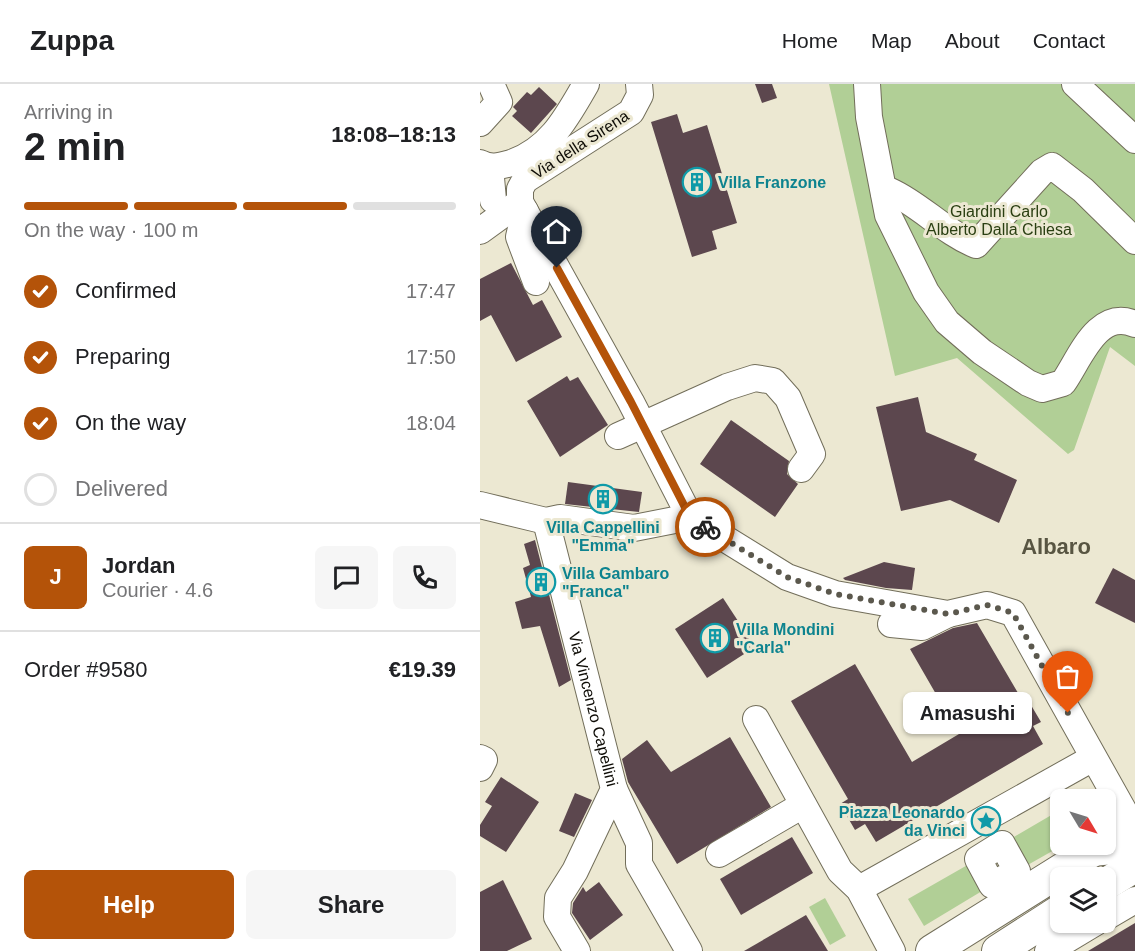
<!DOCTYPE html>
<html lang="en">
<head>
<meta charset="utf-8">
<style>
	:root { --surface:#fff; --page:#f6f6f6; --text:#202124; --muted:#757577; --line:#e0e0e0; --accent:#b45309 }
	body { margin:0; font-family:Arial,sans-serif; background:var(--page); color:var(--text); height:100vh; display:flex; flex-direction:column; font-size:22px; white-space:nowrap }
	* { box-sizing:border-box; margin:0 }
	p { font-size:20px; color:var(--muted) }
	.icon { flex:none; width:33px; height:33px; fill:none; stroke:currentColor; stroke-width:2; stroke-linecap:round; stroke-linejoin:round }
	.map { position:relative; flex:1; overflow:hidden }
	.sheet { display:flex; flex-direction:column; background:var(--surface); width:480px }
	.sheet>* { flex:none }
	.needle { width:39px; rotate:128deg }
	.controls { position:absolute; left:570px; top:705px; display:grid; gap:12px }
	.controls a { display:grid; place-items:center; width:66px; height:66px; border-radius:9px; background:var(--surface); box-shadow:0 2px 4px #0004; font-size:30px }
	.pin { position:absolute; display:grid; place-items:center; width:51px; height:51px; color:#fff; margin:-62px -26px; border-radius:50% 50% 50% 0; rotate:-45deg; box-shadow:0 0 6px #0007 }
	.pin .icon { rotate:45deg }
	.courier { position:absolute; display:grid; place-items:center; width:60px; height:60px; margin:-30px; border:4px solid #b45309; border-radius:50%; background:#fff; color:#222; box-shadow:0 2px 8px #0007 }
	.bubble { position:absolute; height:42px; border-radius:9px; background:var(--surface); box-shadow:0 2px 4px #0004; font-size:20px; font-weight:700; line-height:42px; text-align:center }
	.head em { font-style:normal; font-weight:700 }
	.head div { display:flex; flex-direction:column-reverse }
	.head { display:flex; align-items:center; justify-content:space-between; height:102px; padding:0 24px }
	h1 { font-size:39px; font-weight:700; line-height:45px }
	.bar { display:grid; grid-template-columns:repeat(4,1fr); gap:9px 6px; align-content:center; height:72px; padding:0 24px }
	.bar i { height:8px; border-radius:4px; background:var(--line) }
	.bar .on { background:var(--accent) }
	.bar p { grid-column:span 4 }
	.line { display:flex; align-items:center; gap:15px; padding:0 24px; border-top:2px solid var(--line) }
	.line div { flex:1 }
	.round { display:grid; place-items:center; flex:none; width:63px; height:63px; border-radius:9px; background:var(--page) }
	ol { padding:0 24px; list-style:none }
	li { display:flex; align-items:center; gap:18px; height:66px }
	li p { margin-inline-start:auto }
	li .icon { padding:6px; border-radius:50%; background:var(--accent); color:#fff; stroke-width:4 }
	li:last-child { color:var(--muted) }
	li i { width:33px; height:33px; border:3px solid var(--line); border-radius:50% }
	.cta { display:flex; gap:12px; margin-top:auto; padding:12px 24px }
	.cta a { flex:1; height:69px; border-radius:9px; background:var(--accent); color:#fff; font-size:24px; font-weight:700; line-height:69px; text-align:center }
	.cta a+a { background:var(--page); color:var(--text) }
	header { display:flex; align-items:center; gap:36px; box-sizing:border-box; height:84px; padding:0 30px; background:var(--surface); border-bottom:2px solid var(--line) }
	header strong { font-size:28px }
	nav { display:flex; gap:33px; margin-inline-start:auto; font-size:21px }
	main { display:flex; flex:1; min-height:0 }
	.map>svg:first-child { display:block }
	.green { fill:#b1cf96 }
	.building { fill:#5c474e }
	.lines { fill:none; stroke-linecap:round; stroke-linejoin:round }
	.minor-casing { stroke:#726e5a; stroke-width:28 }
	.major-casing { stroke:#726e5a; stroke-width:34 }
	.minor { stroke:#fff; stroke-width:26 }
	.major { stroke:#fff; stroke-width:32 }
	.done { stroke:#5b584d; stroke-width:6; stroke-dasharray:0 10.8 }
	.route { stroke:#b45309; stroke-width:8 }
	.labels { text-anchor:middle; stroke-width:6; stroke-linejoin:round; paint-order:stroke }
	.street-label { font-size:16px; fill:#0d0b05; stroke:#ece8d2 }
	.culture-label { font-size:16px; font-weight:bold; fill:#0d838f; stroke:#ece8d2; text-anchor:start }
	.park-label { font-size:16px; fill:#2a3f12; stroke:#ece8d2 }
	.district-label { font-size:22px; font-weight:bold; fill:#585542; stroke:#ece8d2 }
</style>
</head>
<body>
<header>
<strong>Zuppa</strong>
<nav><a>Home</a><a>Map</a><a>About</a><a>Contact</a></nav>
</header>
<main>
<section class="sheet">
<div class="head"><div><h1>2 min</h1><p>Arriving in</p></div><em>18:08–18:13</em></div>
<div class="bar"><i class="on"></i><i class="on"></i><i class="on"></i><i></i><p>On the way · 100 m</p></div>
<ol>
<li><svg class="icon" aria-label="check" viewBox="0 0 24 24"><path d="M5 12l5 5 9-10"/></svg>Confirmed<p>17:47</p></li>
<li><svg class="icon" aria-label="check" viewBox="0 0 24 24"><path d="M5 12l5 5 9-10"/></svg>Preparing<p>17:50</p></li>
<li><svg class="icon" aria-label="check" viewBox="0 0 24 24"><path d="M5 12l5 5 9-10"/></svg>On the way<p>18:04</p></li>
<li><i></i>Delivered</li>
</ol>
<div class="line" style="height:108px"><b class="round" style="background:var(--accent);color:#fff">J</b><div><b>Jordan</b><p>Courier · 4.6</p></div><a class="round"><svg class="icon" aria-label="chat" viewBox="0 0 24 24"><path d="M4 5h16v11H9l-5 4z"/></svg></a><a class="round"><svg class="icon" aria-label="phone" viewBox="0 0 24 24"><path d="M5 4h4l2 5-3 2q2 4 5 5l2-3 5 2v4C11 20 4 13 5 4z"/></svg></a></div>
<div class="line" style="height:78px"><div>Order #9580</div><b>€19.39</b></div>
<div class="cta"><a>Help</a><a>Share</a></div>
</section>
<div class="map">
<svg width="655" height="867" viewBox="0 0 655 867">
	<rect width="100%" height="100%" fill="#ece8d2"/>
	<g class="green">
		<path d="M349,0h306v282l-25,-19 -36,103 -6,4 -111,-96 -62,18z"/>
		<path d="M580,726v34l3,1 -46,26 -15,-27z"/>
		<path d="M498,775l14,26 -68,41 -16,-27z"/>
		<path d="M345,814l21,38 -16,9 -21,-38z"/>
	</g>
	<g class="building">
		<path d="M275,0h17l5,14 -15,5z"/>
		<path d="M59,3l18,17 -26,29 -19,-17 5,-5 -4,-4 14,-15 4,3z"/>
		<path d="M197,30l6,19 24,-8 30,98 -25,8 5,18 -25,8 -41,-135z"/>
		<path d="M31,179l22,42 9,-5 20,37 -46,25 -25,-47 -11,6v-42z"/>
		<path d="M87,292l3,5 8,-4 30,48 -48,32 -33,-56z"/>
		<path d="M438,313l8,35 51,22 -3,6 43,20 -18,43 -49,-23 -49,11 -25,-104z"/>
		<path d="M251,336l58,41 -2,13 11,10 -23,33 -75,-53z"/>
		<path d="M88,398l74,10 -3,20 -74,-8z"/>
		<path d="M55,456l36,140 -12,7 -19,-61 -18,3 -7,-27 16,-5 -8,-29 7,-3 -6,-21z"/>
		<path d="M404,478l31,6 -3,22 -26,-2 -41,-8 -2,-2z"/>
		<path d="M633,484l22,12v43l-40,-20z"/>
		<path d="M243,514l32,49 -48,31 -32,-49z"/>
		<path d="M497,539l44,75 4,-3 16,27 -8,4 10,18 -167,98 -11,-18 -10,6 -15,-26 8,-5 -57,-98 64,-37 57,98 47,-28 -49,-85 43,-21z"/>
		<path d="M250,653l41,70 -94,57 -49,-82 -6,-23 25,-19 24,32z"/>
		<path d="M21,693l38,25 -33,50 -26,-16v-11l12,-19 -7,-4z"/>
		<path d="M95,709l17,7 -18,37 -15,-6z"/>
		<path d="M312,753l21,36 -72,42 -21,-36z"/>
		<path d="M23,796l29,59 -25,12h-27v-59z"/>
		<path d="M119,798l24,33 -33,25 -18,-27 1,-10 10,-16 3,5z"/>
		<path d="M326,831l22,36h-84z"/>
		<path d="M655,839v28h-47z"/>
	</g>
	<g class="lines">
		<g class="minor-casing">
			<g id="minor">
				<path d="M159,0l1,11 -9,17 -106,68 -5,9v13l111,200 59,115 97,60 48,17 113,20 39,-9 26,8 118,211"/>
				<path d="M387,0l2,33 19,98 38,77 21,30 35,30 46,31 14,6 21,-6c17,-24 34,-75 72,-59"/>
				<path d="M595,0l60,56"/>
				<path d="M0,39l19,-21 -8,-18"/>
				<path d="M0,79c11,6 20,3 31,0 39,-13 56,-46 75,-79"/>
				<path d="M10,83l3,33"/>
				<path d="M404,109l6,-2c31,14 54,41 86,54l66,-73 10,-6 31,24 52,51"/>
				<path d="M45,127l-6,26 17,45"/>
				<path d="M0,147l40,-29"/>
				<path d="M138,352l109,-49 28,-9 18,3 15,17 24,56 -11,15"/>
				<path d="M0,421l66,16 14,-3 74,10 56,-11"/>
				<path id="s1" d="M66,437l68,268 -39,82 -17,27 -1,19 20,34"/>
				<path d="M411,540l31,3 26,-13"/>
				<path d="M276,635l84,152 19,18 33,62"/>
				<path d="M0,674l4,2 -4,8"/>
				<path d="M134,705l25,54v21l50,87"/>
				<path d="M522,760l15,27 -25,14 -14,-26z"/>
				<path d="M612,769l43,-4"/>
				<path d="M239,770l84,-49"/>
				<path d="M379,805l234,-131"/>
				<path d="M626,833l29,-17"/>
				<path d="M568,867l48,-29"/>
			</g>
		</g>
		<g class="major-casing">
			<g id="major">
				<path d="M626,759l29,-22"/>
				<path d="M626,800l29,-18"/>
				<path d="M452,867l171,-107"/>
				<path d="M518,867l62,-40"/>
			</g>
		</g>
		<use href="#minor" class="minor"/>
		<use href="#major" class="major"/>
	</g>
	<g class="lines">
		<path class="done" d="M225,443l82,50 48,17 113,20 39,-9 26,8 55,100"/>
		<path class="route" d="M77,184l74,134 59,115 15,10"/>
	</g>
	<defs>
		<g id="building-ring" transform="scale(1.5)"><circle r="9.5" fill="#ece8d2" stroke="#0f9aa8" stroke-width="1.5"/><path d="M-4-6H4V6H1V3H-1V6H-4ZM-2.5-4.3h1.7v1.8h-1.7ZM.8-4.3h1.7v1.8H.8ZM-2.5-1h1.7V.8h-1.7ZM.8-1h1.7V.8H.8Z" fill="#0f9aa8"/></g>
		<g id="sight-ring" transform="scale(1.5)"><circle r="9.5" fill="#ece8d2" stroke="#0f9aa8" stroke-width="1.5"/><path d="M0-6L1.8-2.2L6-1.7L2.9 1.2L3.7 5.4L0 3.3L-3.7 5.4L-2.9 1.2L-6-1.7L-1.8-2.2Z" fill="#0f9aa8"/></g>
	</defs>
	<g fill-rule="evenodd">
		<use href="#building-ring" x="217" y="98"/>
		<use href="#building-ring" x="123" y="415"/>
		<use href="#building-ring" x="61" y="498"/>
		<use href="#building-ring" x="235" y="554"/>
		<use href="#sight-ring" x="506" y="737"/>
	</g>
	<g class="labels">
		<g class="street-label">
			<text transform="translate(100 60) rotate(-33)" y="6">Via della Sirena</text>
			<text dy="6" stroke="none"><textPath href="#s1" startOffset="194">Via Vincenzo Capellini</textPath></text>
		</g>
		<g class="culture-label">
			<text x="238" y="104">Villa Franzone</text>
			<text x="123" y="449" text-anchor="middle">Villa Cappellini<tspan x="123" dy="18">"Emma"</tspan></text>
			<text x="82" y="495">Villa Gambaro<tspan x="82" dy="18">"Franca"</tspan></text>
			<text x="256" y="551">Villa Mondini<tspan x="256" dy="18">"Carla"</tspan></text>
			<text x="485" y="734" text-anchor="end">Piazza Leonardo<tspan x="485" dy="18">da Vinci</tspan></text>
		</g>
		<g class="park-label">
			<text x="519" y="133">Giardini Carlo<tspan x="519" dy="18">Alberto Dalla Chiesa</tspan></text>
		</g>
		<g class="district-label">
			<text x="576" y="470">Albaro</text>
		</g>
	</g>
</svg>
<div class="controls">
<a><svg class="needle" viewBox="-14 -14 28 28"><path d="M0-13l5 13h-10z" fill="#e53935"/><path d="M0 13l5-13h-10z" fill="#757577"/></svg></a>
<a><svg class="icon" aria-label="layers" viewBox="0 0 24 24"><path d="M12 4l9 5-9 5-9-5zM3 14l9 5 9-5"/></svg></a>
</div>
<div class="pin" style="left:588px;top:629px;background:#ea580c"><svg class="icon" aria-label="bag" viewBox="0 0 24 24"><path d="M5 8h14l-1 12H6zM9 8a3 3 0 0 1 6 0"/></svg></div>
<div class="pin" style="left:77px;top:184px;background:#1f2937"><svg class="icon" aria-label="home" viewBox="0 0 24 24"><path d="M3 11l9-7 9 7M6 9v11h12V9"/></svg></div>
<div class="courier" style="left:225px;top:443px"><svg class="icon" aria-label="bike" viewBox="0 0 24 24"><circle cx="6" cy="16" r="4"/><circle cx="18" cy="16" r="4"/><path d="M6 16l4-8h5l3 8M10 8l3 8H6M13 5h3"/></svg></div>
<div class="bubble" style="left:423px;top:608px;width:129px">Amasushi</div>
</div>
</main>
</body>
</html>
